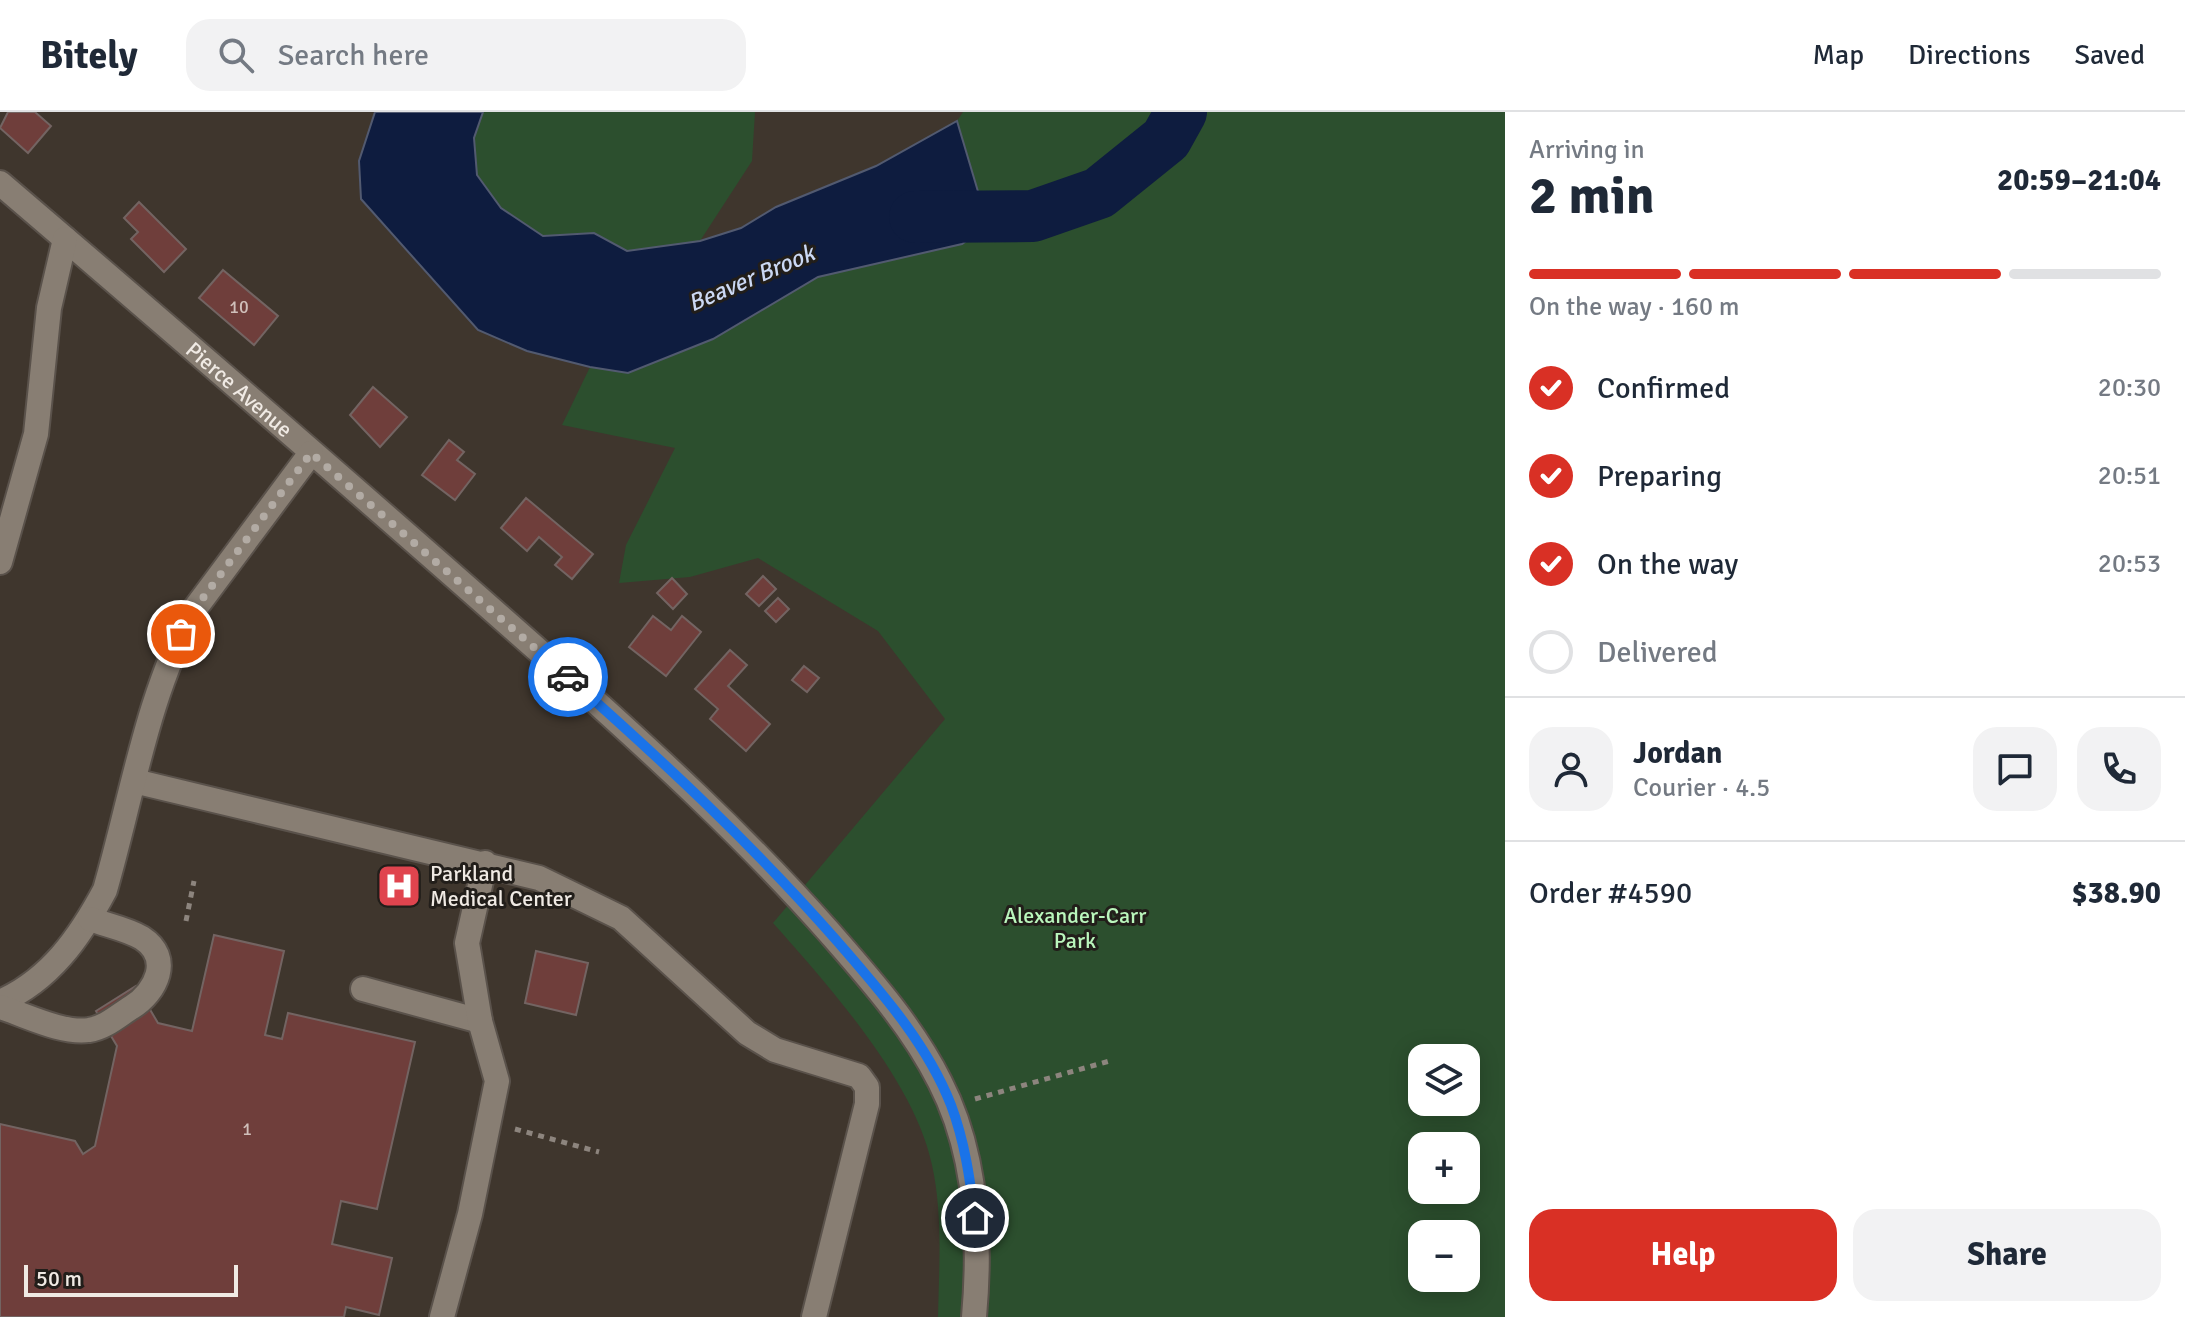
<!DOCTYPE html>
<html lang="en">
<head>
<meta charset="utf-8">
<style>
	:root { --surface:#fff; --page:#f2f2f3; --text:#1f2937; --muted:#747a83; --line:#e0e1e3; --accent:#d93025 }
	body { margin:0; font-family:Signika,sans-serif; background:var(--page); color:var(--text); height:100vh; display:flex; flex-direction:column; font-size:30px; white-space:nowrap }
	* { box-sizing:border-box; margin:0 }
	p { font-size:26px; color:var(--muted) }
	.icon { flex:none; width:44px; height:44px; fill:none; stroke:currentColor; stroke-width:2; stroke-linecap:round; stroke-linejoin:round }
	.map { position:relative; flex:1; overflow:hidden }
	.sheet { display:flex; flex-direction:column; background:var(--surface); width:680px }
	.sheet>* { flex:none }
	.controls { position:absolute; left:1408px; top:932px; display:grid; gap:16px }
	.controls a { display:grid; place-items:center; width:72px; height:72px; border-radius:16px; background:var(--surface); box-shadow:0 4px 20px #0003; font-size:40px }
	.scale { position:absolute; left:24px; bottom:20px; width:214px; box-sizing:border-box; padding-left:8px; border:4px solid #f0eae4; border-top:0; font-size:22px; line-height:28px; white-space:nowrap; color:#f0eae4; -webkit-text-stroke:6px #221e1a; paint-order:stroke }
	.pin { position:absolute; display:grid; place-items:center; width:68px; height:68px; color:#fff; margin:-34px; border:4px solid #fff; border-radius:50%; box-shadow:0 2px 8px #0007 }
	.courier { position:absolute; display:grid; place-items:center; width:80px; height:80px; margin:-40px; border:6px solid #1a73e8; border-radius:50%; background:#fff; color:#222; box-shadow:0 2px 10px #0007 }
	.headline em { font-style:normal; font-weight:700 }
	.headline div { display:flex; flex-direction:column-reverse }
	.headline { display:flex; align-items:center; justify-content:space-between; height:136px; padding:0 24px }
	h1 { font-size:52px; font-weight:700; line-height:60px }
	.bar { display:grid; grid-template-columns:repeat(4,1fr); gap:12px 8px; align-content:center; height:96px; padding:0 24px }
	.bar i { height:10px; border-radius:6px; background:var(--line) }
	.bar .current { background:var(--accent) }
	.bar p { grid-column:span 4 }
	.line { display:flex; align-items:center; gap:20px; padding:0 24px; border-top:2px solid var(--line) }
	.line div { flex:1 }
	.round { display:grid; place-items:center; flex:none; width:84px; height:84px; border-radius:24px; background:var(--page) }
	ol { padding:0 24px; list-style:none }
	li { display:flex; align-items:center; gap:24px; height:88px }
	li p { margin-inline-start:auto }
	li .icon { padding:8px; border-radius:50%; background:var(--accent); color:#fff; stroke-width:4 }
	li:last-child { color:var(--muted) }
	li i { width:44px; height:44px; border:4px solid var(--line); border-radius:50% }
	.primary-button { display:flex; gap:16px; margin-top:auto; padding:16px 24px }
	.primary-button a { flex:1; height:92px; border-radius:24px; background:var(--accent); color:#fff; font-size:32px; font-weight:700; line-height:92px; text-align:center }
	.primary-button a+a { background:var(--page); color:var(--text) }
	header { display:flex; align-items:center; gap:48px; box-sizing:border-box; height:112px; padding:0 40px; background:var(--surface); border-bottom:2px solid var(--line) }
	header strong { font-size:38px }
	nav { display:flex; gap:44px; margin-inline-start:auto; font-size:28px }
	.search { width:560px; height:72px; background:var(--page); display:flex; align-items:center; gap:20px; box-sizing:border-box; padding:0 28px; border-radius:24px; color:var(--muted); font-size:30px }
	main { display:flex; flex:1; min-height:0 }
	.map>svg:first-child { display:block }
	.green { fill:#2c4f2e; fill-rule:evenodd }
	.water { fill:#0e1c3f; stroke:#525a70; stroke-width:2 }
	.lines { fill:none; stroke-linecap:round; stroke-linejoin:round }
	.river { stroke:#0e1c3f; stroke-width:52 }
	.building { fill:#6f3e3b; stroke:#736462; stroke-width:2 }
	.minor-casing { stroke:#5a524b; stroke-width:28 }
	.path { stroke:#8d857e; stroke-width:5; stroke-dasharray:6 6; stroke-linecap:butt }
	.minor { stroke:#887e73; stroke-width:24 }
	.done { stroke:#b2aba4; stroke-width:8; stroke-dasharray:0 14.4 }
	.route { stroke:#1a73e8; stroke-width:10 }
	.labels { text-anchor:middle; stroke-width:6; stroke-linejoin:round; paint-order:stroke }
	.number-label { font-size:18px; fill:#d0bfba }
	.street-label { font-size:22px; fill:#f0eae4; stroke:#221e1a }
	.poi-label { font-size:22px; fill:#f0eae4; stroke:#221e1a; text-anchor:start }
	.park-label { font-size:22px; fill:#baf6bc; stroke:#221e1a }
	.water-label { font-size:24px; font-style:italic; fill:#cbd8f3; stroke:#221e1a }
</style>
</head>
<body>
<header>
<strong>Bitely</strong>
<div class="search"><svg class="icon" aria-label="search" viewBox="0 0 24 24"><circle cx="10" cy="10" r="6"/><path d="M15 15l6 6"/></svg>Search here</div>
<nav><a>Map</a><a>Directions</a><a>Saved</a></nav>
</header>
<main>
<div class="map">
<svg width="1505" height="1205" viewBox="0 0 1505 1205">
	<rect width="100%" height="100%" fill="#3f362d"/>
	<g class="green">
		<path d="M483,0h272l-3,49 -52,80 -73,10 -33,-18 -51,3 -42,-28 -24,-33 -3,-37z"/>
		<path d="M963,0h542v1205h-567c1,-50 5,-102 -6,-152 -17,-83 -103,-179 -159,-242l172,-204 -67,-88 -120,-73 -68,19 -71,6 7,-38 49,-97 -113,-23 28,-58 38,6 85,-34 105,-62 144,-33 26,-19 -31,-104zM1422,946h44v44h-44zM1422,1034h44v44h-44zM1422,1122h44v44h-44z"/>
	</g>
	<path class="water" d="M375,0h108l-9,26 3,37 24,33 42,28 51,-3 33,18 73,-10 41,-13 35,-21 100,-41 81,-45 31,104 -26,19 -144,33 -105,62 -85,34 -38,-6 -63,-16 -49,-21 -117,-131 -2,-38z"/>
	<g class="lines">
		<path class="river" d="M915,105l118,-1 66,-23 67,-54 15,-27"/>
	</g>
	<g class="building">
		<path d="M8,0h27l16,14 -23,27 -28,-25z"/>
		<path d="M139,90l47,47 -22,23 -33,-33 7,-7 -14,-14z"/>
		<path d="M223,158l55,46 -24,29 -55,-47z"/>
		<path d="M373,275l34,30 -27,30 -30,-32z"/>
		<path d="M449,328l15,12 -7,8 18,14 -20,26 -33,-25z"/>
		<path d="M526,386l67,56 -21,25 -17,-14 7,-8 -23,-20 -12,14 -26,-23z"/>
		<path d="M763,464l13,13 -17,17 -13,-12z"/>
		<path d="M672,466l15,16 -14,15 -16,-16z"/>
		<path d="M778,486l11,11 -13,13 -11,-11z"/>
		<path d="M653,504l18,14 11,-14 19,16 -35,44 -37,-29z"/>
		<path d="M730,538l17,15 -19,21 42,38 -24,27 -36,-32 8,-10 -23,-20z"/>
		<path d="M804,554l15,12 -12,14 -15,-12z"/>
		<path d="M214,823l70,16 -19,84 17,4 6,-26 127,29 -38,167 -36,-8 -9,43 60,14 -13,57 -33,-8 -2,10h-344v-193l75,17 8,13 12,-8 22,-100 -21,-35 40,-25 22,37 34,8z"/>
		<path d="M536,839l52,12 -12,52 -51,-12z"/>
	</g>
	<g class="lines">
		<g class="minor-casing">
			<g id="minor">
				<path id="s1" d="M0,71c187,160 373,321 557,484 95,85 188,170 272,265 41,47 83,94 111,150 36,70 41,157 34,235"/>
				<path d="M0,450l36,-128 13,-126 16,-69"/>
				<path d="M134,669l405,97 82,40 126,115 28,17 84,26 8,11v17l-53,213"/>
				<path d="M363,877l117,32"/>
				<path d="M0,890c50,-22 80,-65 105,-112 27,-93 42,-195 89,-280l117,-157"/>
				<path d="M0,895c26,8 62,27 89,23 16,-2 30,-15 43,-23 24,-15 41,-49 10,-69 -15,-9 -36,-13 -52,-19"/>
				<path d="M442,1205l28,-103 27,-133 -17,-60 -13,-78 18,-80"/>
			</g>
		</g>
		<g class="path">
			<path d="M186,809l8,-40"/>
			<path d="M975,987l138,-39"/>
			<path d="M515,1017l84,23"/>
		</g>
		<use href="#minor" class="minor"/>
	</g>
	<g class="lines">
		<path class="done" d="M181,522l13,-24 117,-157 257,224"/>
		<path class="route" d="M568,565c96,85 184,167 269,264 43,50 90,102 114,164 14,37 19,75 24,113"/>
	</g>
	<defs>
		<g id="hospital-square" transform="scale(2.3)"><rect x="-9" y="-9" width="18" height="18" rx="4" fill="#e0444e" stroke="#221e1a"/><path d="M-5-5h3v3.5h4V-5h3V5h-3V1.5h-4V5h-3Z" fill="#fff"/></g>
	</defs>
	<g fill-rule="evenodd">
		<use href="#hospital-square" x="399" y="774"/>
	</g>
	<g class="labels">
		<g class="number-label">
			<text x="239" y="201">10</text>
			<text x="247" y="1023">1</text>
		</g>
		<g class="street-label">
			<text dy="8" stroke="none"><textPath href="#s1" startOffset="316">Pierce Avenue</textPath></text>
		</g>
		<g class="poi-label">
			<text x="430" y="769">Parkland<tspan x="430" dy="25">Medical Center</tspan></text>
		</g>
		<g class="park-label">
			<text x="1075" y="811">Alexander-Carr<tspan x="1075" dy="25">Park</tspan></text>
		</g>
		<g class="water-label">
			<text transform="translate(751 166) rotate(-23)" y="8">Beaver Brook</text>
		</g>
	</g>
</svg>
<div class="controls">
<a><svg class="icon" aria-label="layers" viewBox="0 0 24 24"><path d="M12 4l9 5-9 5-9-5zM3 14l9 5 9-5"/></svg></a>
<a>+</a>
<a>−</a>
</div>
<div class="scale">50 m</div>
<div class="pin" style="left:181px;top:522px;background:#ea580c"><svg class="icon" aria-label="bag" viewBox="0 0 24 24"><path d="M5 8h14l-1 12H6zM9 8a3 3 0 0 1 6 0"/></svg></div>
<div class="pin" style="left:975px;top:1106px;background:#1f2937"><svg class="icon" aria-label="home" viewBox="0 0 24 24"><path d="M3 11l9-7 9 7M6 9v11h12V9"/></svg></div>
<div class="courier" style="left:568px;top:565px"><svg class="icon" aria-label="car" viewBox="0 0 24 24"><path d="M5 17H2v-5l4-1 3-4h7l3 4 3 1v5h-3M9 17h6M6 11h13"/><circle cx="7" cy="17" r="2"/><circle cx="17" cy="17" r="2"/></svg></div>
</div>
<section class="sheet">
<div class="headline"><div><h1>2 min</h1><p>Arriving in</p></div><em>20:59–21:04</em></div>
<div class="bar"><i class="current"></i><i class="current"></i><i class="current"></i><i></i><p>On the way · 160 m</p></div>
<ol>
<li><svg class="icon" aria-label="check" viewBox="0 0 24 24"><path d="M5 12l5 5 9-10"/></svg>Confirmed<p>20:30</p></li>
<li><svg class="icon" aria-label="check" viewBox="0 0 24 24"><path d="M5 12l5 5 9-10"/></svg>Preparing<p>20:51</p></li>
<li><svg class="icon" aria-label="check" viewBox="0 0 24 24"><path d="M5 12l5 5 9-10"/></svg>On the way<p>20:53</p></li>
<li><i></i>Delivered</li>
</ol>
<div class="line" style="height:144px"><a class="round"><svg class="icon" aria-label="person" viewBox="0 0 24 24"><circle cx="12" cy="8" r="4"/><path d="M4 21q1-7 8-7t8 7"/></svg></a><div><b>Jordan</b><p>Courier · 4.5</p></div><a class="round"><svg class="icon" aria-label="chat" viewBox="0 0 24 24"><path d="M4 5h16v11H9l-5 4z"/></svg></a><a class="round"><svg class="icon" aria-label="phone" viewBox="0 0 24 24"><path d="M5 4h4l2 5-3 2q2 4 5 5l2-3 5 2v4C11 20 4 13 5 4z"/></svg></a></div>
<div class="line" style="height:104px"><div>Order #4590</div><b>$38.90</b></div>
<div class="primary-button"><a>Help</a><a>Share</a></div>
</section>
</main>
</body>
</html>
